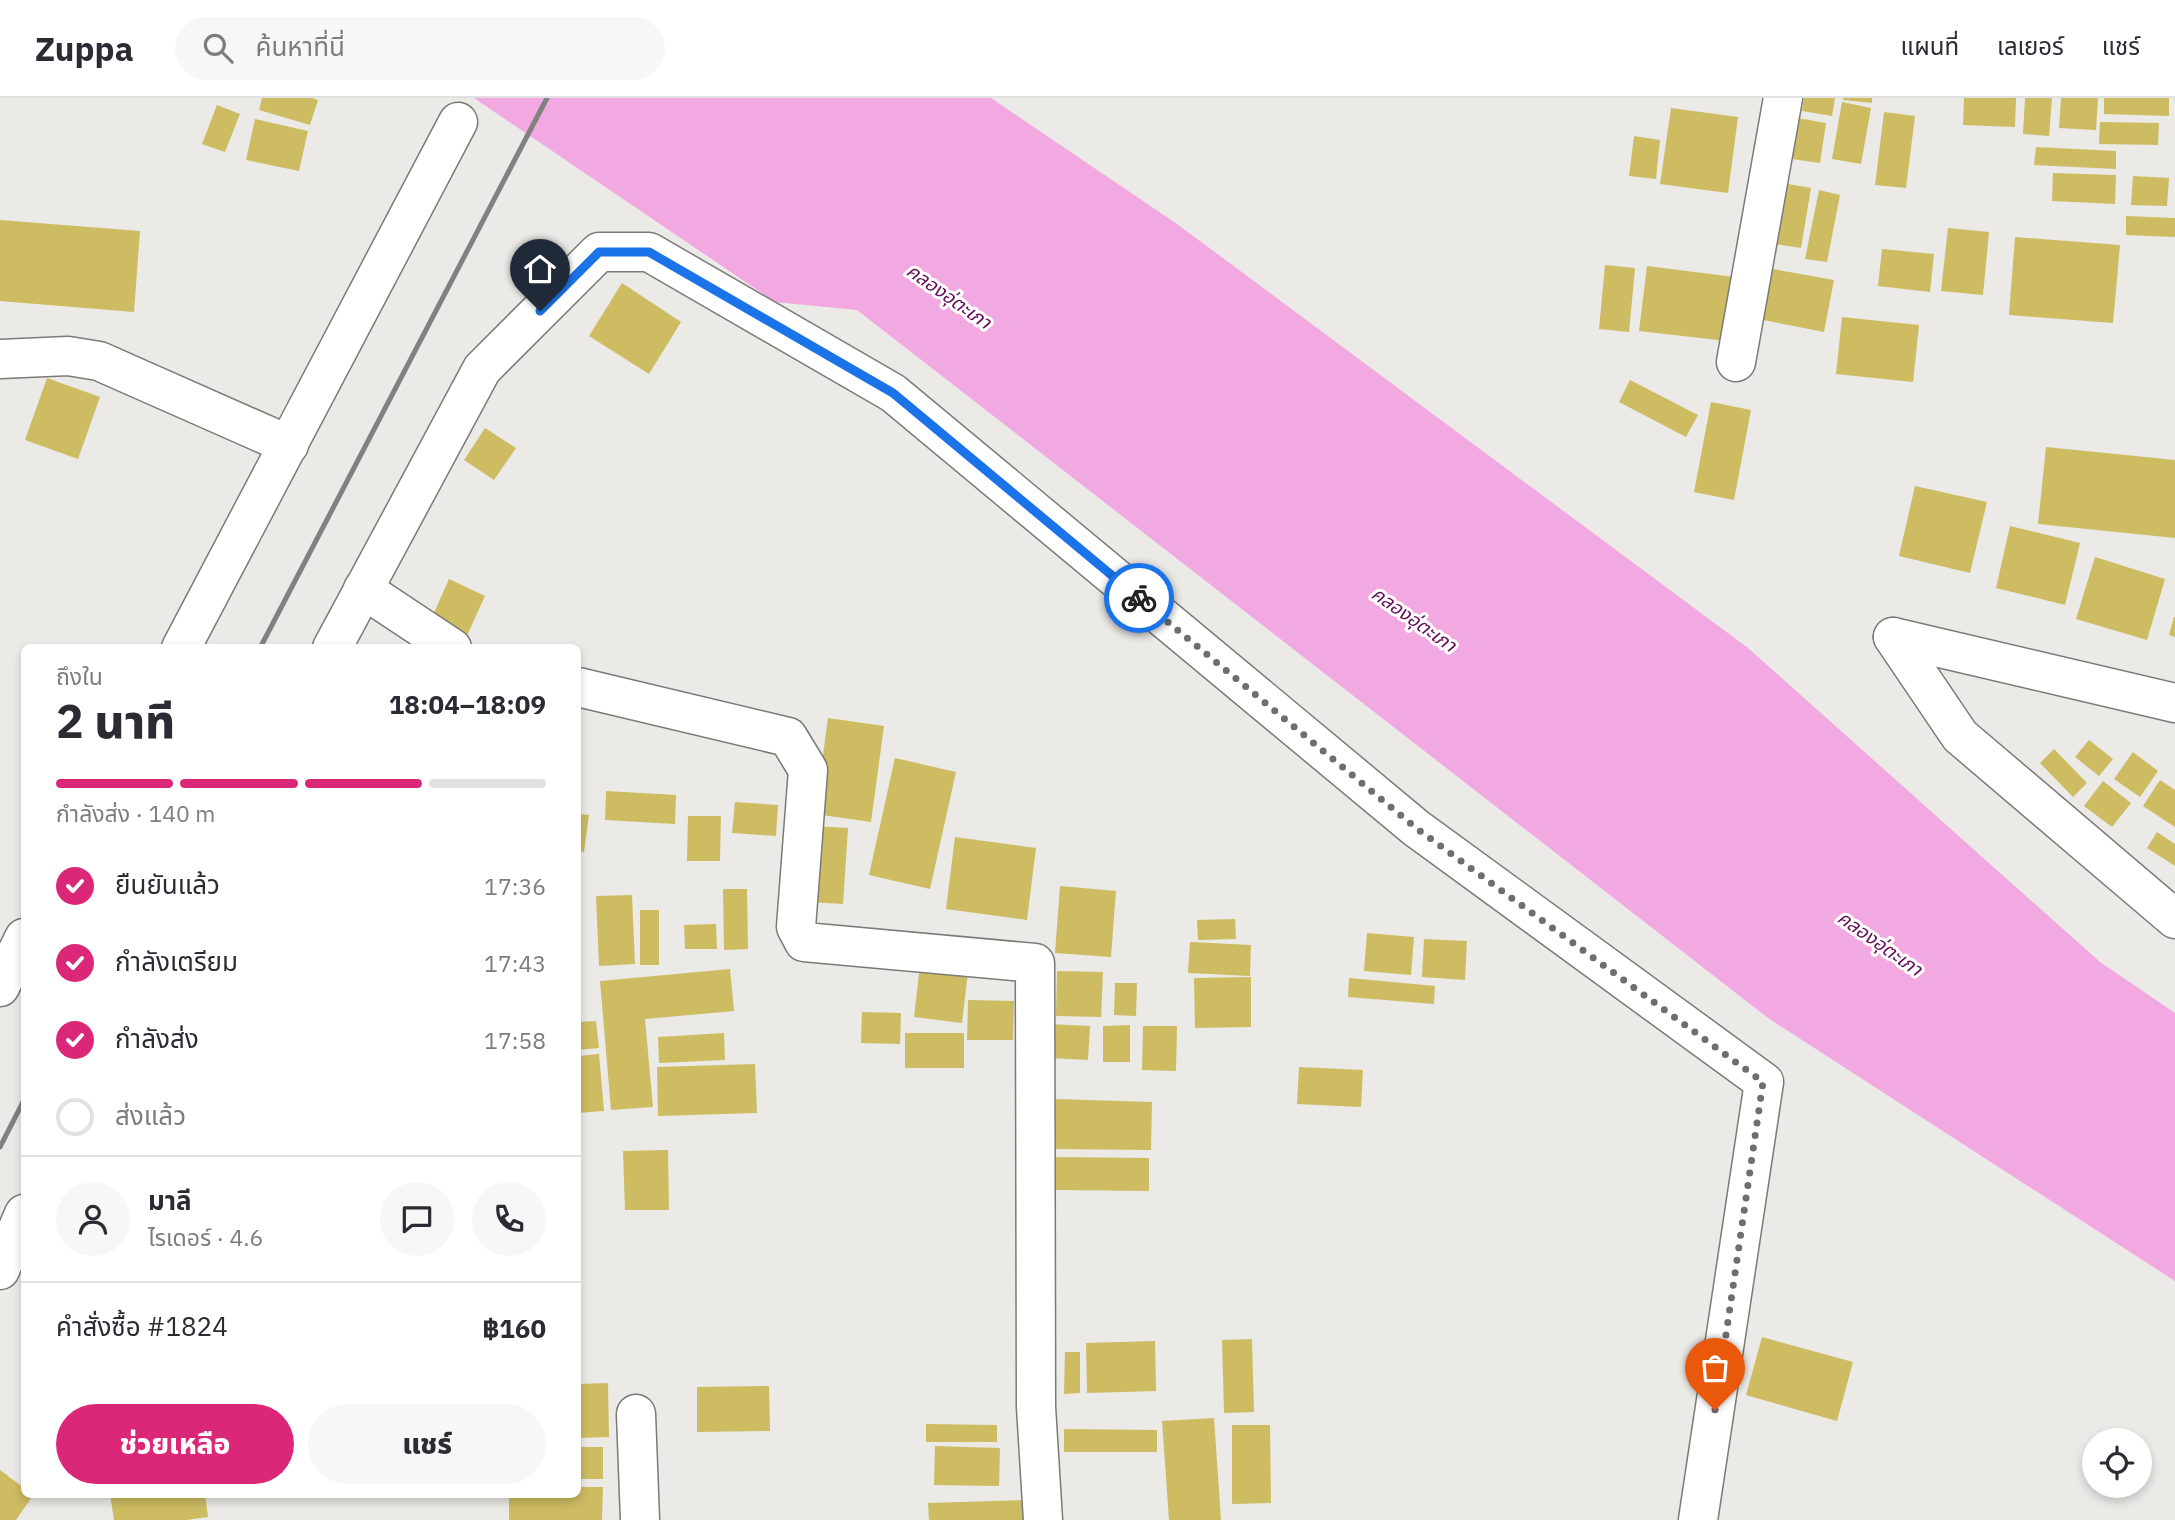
<!DOCTYPE html>
<html lang="th">
<head>
<meta charset="utf-8">
<style>
	:root { --surface:#fff; --page:#f7f7f7; --text:#2b2b33; --muted:#7c7c81; --line:#e1e1e2; --accent:#db2777 }
	body { margin:0; font-family:"IBM Plex Sans","Noto Sans Thai",sans-serif; background:var(--page); color:var(--text); height:100vh; display:flex; flex-direction:column; font-size:26px; white-space:nowrap }
	* { box-sizing:border-box; margin:0 }
	p { font-size:23px; color:var(--muted) }
	.icon { flex:none; width:38px; height:38px; fill:none; stroke:currentColor; stroke-width:2; stroke-linecap:round; stroke-linejoin:round }
	.map { position:relative; flex:1; overflow:hidden }
	.sheet { position:absolute; left:21px; top:546px; width:560px; height:854px; display:flex; flex-direction:column; background:var(--surface); border-radius:10px; box-shadow:0 4px 10px #0003 }
	.sheet>* { flex:none }
	.controls { position:absolute; left:2082px; top:1330px; display:grid; gap:14px }
	.controls a { display:grid; place-items:center; width:70px; height:70px; border-radius:50%; background:var(--surface); box-shadow:0 4px 10px #0003; font-size:35px }
	.pin { position:absolute; display:grid; place-items:center; width:60px; height:60px; color:#fff; margin:-72px -30px; border-radius:50% 50% 50% 0; rotate:-45deg; box-shadow:0 0 7px #0007 }
	.pin .icon { rotate:45deg }
	.courier { position:absolute; display:grid; place-items:center; width:70px; height:70px; margin:-35px; border:5px solid #1a73e8; border-radius:50%; background:#fff; color:#222; box-shadow:0 2px 9px #0007 }
	.overview em { font-style:normal; font-weight:800 }
	.overview div { display:flex; flex-direction:column-reverse }
	.overview { display:flex; align-items:center; justify-content:space-between; height:119px; padding:0 35px }
	h1 { font-size:46px; font-weight:800; line-height:52px }
	.bar { display:grid; grid-template-columns:repeat(4,1fr); gap:10px 7px; align-content:center; height:84px; padding:0 35px }
	.bar i { height:9px; border-radius:5px; background:var(--line) }
	.bar .current { background:var(--accent) }
	.bar p { grid-column:span 4 }
	.line { display:flex; align-items:center; gap:18px; padding:0 35px; border-top:2px solid var(--line) }
	.line div { flex:1 }
	.round { display:grid; place-items:center; flex:none; width:74px; height:74px; border-radius:37px; background:var(--page) }
	ol { padding:0 35px; list-style:none }
	li { display:flex; align-items:center; gap:21px; height:77px }
	li p { margin-inline-start:auto }
	li .icon { padding:7px; border-radius:50%; background:var(--accent); color:#fff; stroke-width:4 }
	li:last-child { color:var(--muted) }
	li i { width:38px; height:38px; border:4px solid var(--line); border-radius:50% }
	.action { display:flex; gap:14px; margin-top:auto; padding:14px 35px }
	.action a { flex:1; height:80px; border-radius:42px; background:var(--accent); color:#fff; font-size:28px; font-weight:800; line-height:80px; text-align:center }
	.action a+a { background:var(--page); color:var(--text) }
	header { display:flex; align-items:center; gap:42px; box-sizing:border-box; height:98px; padding:0 35px; background:var(--surface); border-bottom:2px solid var(--line) }
	header strong { font-size:33px }
	nav { display:flex; gap:38px; margin-inline-start:auto; font-size:24px }
	.search { width:490px; height:63px; background:var(--page); display:flex; align-items:center; gap:18px; box-sizing:border-box; padding:0 24px; border-radius:38px; color:var(--muted); font-size:26px }
	.map>svg:first-child { display:block }
	.water { fill:#f2a8e1 }
	.building { fill:#cdbc62 }
	.lines { fill:none; stroke-linecap:round; stroke-linejoin:round }
	.minor-casing { stroke:#7b7a77; stroke-width:41 }
	.minor { stroke:#fff; stroke-width:38 }
	.rail { stroke:#81817f; stroke-width:5 }
	.done { stroke:#6f6e6d; stroke-width:7; stroke-dasharray:0 12.6 }
	.route { stroke:#1a73e8; stroke-width:9 }
	.labels { text-anchor:middle; stroke-width:6; stroke-linejoin:round; paint-order:stroke }
	.water-label { font-size:19px; font-style:italic; fill:#640d58; stroke:#fff }
</style>
</head>
<body>
<header>
<strong>Zuppa</strong>
<div class="search"><svg class="icon" aria-label="search" viewBox="0 0 24 24"><circle cx="10" cy="10" r="6"/><path d="M15 15l6 6"/></svg>ค้นหาที่นี่</div>
<nav><a>แผนที่</a><a>เลเยอร์</a><a>แชร์</a></nav>
</header>
<div class="map">
<svg width="2175" height="1422" viewBox="0 0 2175 1422">
	<rect width="100%" height="100%" fill="#ebeae7"/>
	<path class="water" d="M474,0h517l186,126 571,424 352,314 75,51v268l-407,-263 -911,-708 -82,-8z"/>
	<g class="building">
		<path d="M262,0h50l6,2 -8,25 -51,-15z"/>
		<path d="M1804,0h31l-3,18 -30,-5z"/>
		<path d="M1843,0h29v5l-29,-3z"/>
		<path d="M1964,0h52l-1,29 -52,-2z"/>
		<path d="M2025,0h27l-3,38 -26,-2z"/>
		<path d="M2061,0h37l-2,32 -37,-2z"/>
		<path d="M2104,0h65v18l-65,-2z"/>
		<path d="M1842,4l29,6 -10,56 -29,-5z"/>
		<path d="M217,7l23,9 -15,38 -23,-8z"/>
		<path d="M1671,10l67,9 -10,76 -68,-9z"/>
		<path d="M1884,14l31,4 -9,72 -31,-3z"/>
		<path d="M1792,19l34,6 -6,40 -35,-5z"/>
		<path d="M255,21l53,12 -9,40 -53,-11z"/>
		<path d="M2100,24l59,1 -1,22 -59,-1z"/>
		<path d="M1634,38l26,4 -4,39 -27,-3z"/>
		<path d="M2036,49l80,4v18l-82,-4z"/>
		<path d="M2053,75l63,2 -1,29 -63,-3z"/>
		<path d="M2133,78l36,2 -2,28 -36,-1z"/>
		<path d="M1777,84l34,6 -10,60 -34,-5z"/>
		<path d="M1819,92l21,5 -13,67 -22,-3z"/>
		<path d="M2126,118l49,2v19l-49,-2z"/>
		<path d="M0,122l140,11 -6,81 -134,-11z"/>
		<path d="M1948,130l41,4 -6,63 -42,-4z"/>
		<path d="M2015,139l105,8 -7,78 -104,-8z"/>
		<path d="M1882,151l52,5 -4,38 -52,-6z"/>
		<path d="M1605,167l30,3 -6,64 -30,-3z"/>
		<path d="M1647,168l87,11 -8,64 -87,-10z"/>
		<path d="M1767,170l67,12 -10,52 -66,-13z"/>
		<path d="M622,185l59,39 -32,52 -60,-38z"/>
		<path d="M1842,219l77,8 -6,57 -77,-8z"/>
		<path d="M47,280l53,19 -22,62 -53,-19z"/>
		<path d="M1630,282l68,35 -12,22 -67,-35z"/>
		<path d="M1711,304l40,8 -17,90 -40,-8z"/>
		<path d="M485,330l31,20 -22,32 -30,-20z"/>
		<path d="M2046,349l129,13v78l-137,-14z"/>
		<path d="M1915,388l72,16 -17,71 -71,-17z"/>
		<path d="M2010,428l70,17 -15,62 -69,-17z"/>
		<path d="M2095,459l70,22 -18,61 -71,-21z"/>
		<path d="M449,481l36,17 -20,44 -36,-16z"/>
		<path d="M2174,519h1v20l-6,-2z"/>
		<path d="M828,620l56,8 -13,96 -56,-8z"/>
		<path d="M2089,642l24,19 -14,17 -24,-19z"/>
		<path d="M2054,651l33,34 -14,14 -33,-34z"/>
		<path d="M2133,654l25,19 -18,26 -26,-18z"/>
		<path d="M895,660l61,14 -26,117 -61,-14z"/>
		<path d="M2160,682l15,10v37l-32,-21z"/>
		<path d="M2103,683l28,22 -19,24 -28,-21z"/>
		<path d="M606,693l70,4 -1,29 -70,-4z"/>
		<path d="M735,704l43,3 -2,31 -44,-3z"/>
		<path d="M578,716l11,1 -5,37 -6,-1z"/>
		<path d="M688,718h33l-1,45h-33z"/>
		<path d="M797,727l51,3 -5,76 -51,-3z"/>
		<path d="M2157,734l18,12v22l-28,-18z"/>
		<path d="M955,739l81,11 -9,72 -81,-11z"/>
		<path d="M1060,788l56,5 -5,66 -56,-4z"/>
		<path d="M723,791h24l1,60 -24,1z"/>
		<path d="M632,797l3,69 -36,2 -3,-70z"/>
		<rect x="640" y="812" width="19" height="55"/>
		<path d="M1235,821l1,20 -38,1 -1,-20z"/>
		<path d="M716,826l1,25h-32l-1,-24z"/>
		<path d="M1367,835l47,4 -3,38 -47,-4z"/>
		<path d="M1424,841l43,2 -2,39 -43,-3z"/>
		<path d="M1190,844l61,3 -1,31 -62,-3z"/>
		<path d="M920,867l48,7 -6,51 -48,-6z"/>
		<path d="M730,871l4,42 -89,8 8,88 -42,3 -11,-129z"/>
		<path d="M1057,873l46,1 -2,45 -45,-1z"/>
		<path d="M1251,879v50l-56,1 -1,-50z"/>
		<path d="M1349,880l86,8 -1,18 -86,-7z"/>
		<path d="M1115,885h22l-1,33 -22,-1z"/>
		<path d="M968,902l46,1 -1,39h-46z"/>
		<path d="M862,914l39,1 -1,31 -39,-1z"/>
		<path d="M596,923l3,27 -21,2v-28z"/>
		<path d="M1048,926l42,2 -2,34 -41,-2z"/>
		<path d="M1130,927v37h-27v-36z"/>
		<path d="M1143,928h34l-1,45 -34,-1z"/>
		<path d="M724,935l1,27 -66,3 -1,-26z"/>
		<rect x="905" y="935" width="59" height="35"/>
		<path d="M599,956l5,57 -26,2v-57z"/>
		<path d="M755,966l2,49 -99,3 -1,-49z"/>
		<path d="M1299,969l64,3 -2,37 -64,-3z"/>
		<path d="M1055,1001l97,3 -1,48 -98,-1z"/>
		<path d="M668,1052l1,60h-44l-2,-59z"/>
		<path d="M1056,1059l93,1v33l-93,-1z"/>
		<path d="M1762,1239l91,25 -16,59 -91,-26z"/>
		<path d="M1252,1241l2,73 -30,1 -2,-73z"/>
		<path d="M1155,1243l1,50 -69,2 -1,-50z"/>
		<path d="M1065,1254h15v41l-16,1z"/>
		<path d="M608,1285l1,54 -31,1v-54z"/>
		<path d="M769,1288l1,45 -73,1v-45z"/>
		<path d="M1214,1320l7,102h-52l-7,-99z"/>
		<path d="M926,1326l71,1v17h-71z"/>
		<path d="M1232,1327h38l1,78 -39,1z"/>
		<path d="M1064,1331l93,1v22h-93z"/>
		<path d="M935,1348l65,2 -1,38 -65,-1z"/>
		<rect x="578" y="1349" width="25" height="32"/>
		<path d="M0,1372l24,18v6h10l-18,26h-16z"/>
		<path d="M578,1389h25l-1,33h-93v-26h69z"/>
		<path d="M110,1396h95l3,23 -22,3h-72z"/>
		<path d="M1027,1402l1,20h-99l-1,-17z"/>
	</g>
	<g class="lines">
		<g class="minor-casing">
			<g id="minor">
				<path d="M0,261l68,-3 31,5 190,84"/>
				<path d="M1736,264l47,-264"/>
				<path d="M363,491l89,59"/>
				<path d="M1893,539l67,99 215,183"/>
				<path d="M1893,539l282,66"/>
				<path d="M181,550l277,-526"/>
				<path d="M332,550l150,-279 117,-117h50l244,141 523,435 348,254 -66,438"/>
				<path d="M578,589l210,50 20,33 -12,157 8,15 231,21 1,444 7,113"/>
				<path d="M0,889l24,-49"/>
				<path d="M0,1172l24,-56"/>
				<path d="M636,1316l4,106"/>
			</g>
		</g>
		<use href="#minor" class="minor"/>
		<g class="rail">
			<path d="M260,550l287,-550"/>
			<path d="M0,1049l24,-47"/>
		</g>
	</g>
	<g class="lines">
		<path class="done" d="M1139,500l277,230 347,254 -48,328"/>
		<path class="route" d="M540,213l59,-59h50l244,141 246,205"/>
	</g>
	<g class="labels">
		<g class="water-label">
			<text transform="translate(949 198) rotate(35)" y="7">คลองอุ่ตะเภา</text>
			<text transform="translate(1414 521) rotate(35)" y="7">คลองอุ่ตะเภา</text>
			<text transform="translate(1880 845) rotate(35)" y="7">คลองอุ่ตะเภา</text>
		</g>
	</g>
</svg>
<div class="controls">
<a><svg class="icon" aria-label="locate" viewBox="0 0 24 24"><circle cx="12" cy="12" r="6"/><path d="M12 2v4M12 18v4M2 12h4M18 12h4"/></svg></a>
</div>
<div class="pin" style="left:1715px;top:1312px;background:#ea580c"><svg class="icon" aria-label="bag" viewBox="0 0 24 24"><path d="M5 8h14l-1 12H6zM9 8a3 3 0 0 1 6 0"/></svg></div>
<div class="pin" style="left:540px;top:213px;background:#1f2937"><svg class="icon" aria-label="home" viewBox="0 0 24 24"><path d="M3 11l9-7 9 7M6 9v11h12V9"/></svg></div>
<div class="courier" style="left:1139px;top:500px"><svg class="icon" aria-label="bike" viewBox="0 0 24 24"><circle cx="6" cy="16" r="4"/><circle cx="18" cy="16" r="4"/><path d="M6 16l4-8h5l3 8M10 8l3 8H6M13 5h3"/></svg></div>
<section class="sheet">
<div class="overview"><div><h1>2 นาที</h1><p>ถึงใน</p></div><em>18:04–18:09</em></div>
<div class="bar"><i class="current"></i><i class="current"></i><i class="current"></i><i></i><p>กำลังส่ง · 140 m</p></div>
<ol>
<li><svg class="icon" aria-label="check" viewBox="0 0 24 24"><path d="M5 12l5 5 9-10"/></svg>ยืนยันแล้ว<p>17:36</p></li>
<li><svg class="icon" aria-label="check" viewBox="0 0 24 24"><path d="M5 12l5 5 9-10"/></svg>กำลังเตรียม<p>17:43</p></li>
<li><svg class="icon" aria-label="check" viewBox="0 0 24 24"><path d="M5 12l5 5 9-10"/></svg>กำลังส่ง<p>17:58</p></li>
<li><i></i>ส่งแล้ว</li>
</ol>
<div class="line" style="height:126px"><a class="round"><svg class="icon" aria-label="person" viewBox="0 0 24 24"><circle cx="12" cy="8" r="4"/><path d="M4 21q1-7 8-7t8 7"/></svg></a><div><b>มาลี</b><p>ไรเดอร์ · 4.6</p></div><a class="round"><svg class="icon" aria-label="chat" viewBox="0 0 24 24"><path d="M4 5h16v11H9l-5 4z"/></svg></a><a class="round"><svg class="icon" aria-label="phone" viewBox="0 0 24 24"><path d="M5 4h4l2 5-3 2q2 4 5 5l2-3 5 2v4C11 20 4 13 5 4z"/></svg></a></div>
<div class="line" style="height:91px"><div>คำสั่งซื้อ #1824</div><b>฿160</b></div>
<div class="action"><a>ช่วยเหลือ</a><a>แชร์</a></div>
</section>
</div>
</body>
</html>
